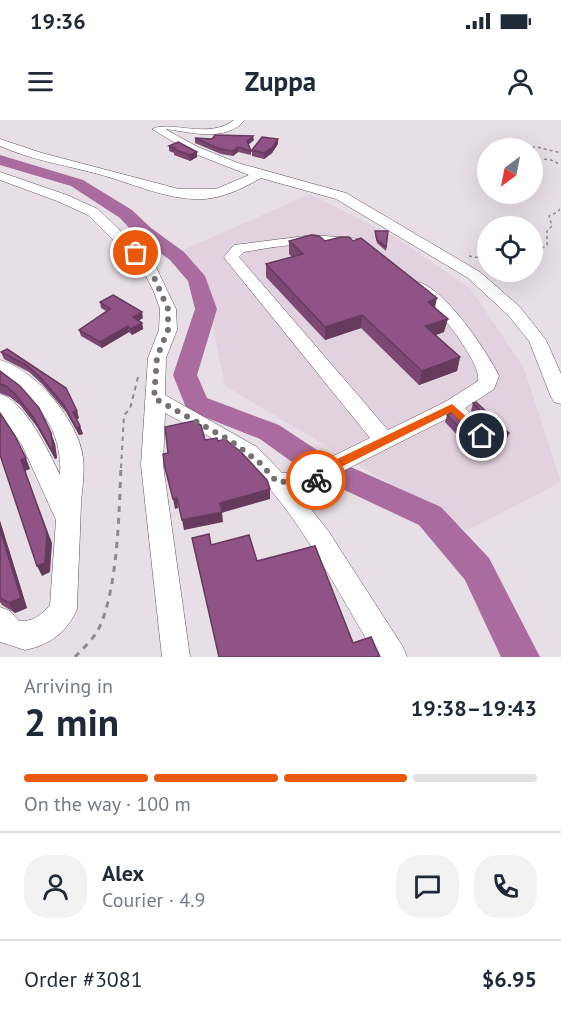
<!DOCTYPE html>
<html lang="en">
<head>
<meta charset="utf-8">
<style>
	:root { --surface:#fff; --page:#f2f2f3; --text:#1f2937; --muted:#747a83; --line:#e0e1e3; --accent:#ea580c }
	body { margin:0; font-family:"PT Sans",sans-serif; background:var(--page); color:var(--text); height:100vh; display:flex; flex-direction:column; font-size:22px; white-space:nowrap }
	* { box-sizing:border-box; margin:0 }
	p { font-size:20px; color:var(--muted) }
	.icon { flex:none; width:33px; height:33px; fill:none; stroke:currentColor; stroke-width:2; stroke-linecap:round; stroke-linejoin:round }
	.map { position:relative; height:537px; overflow:hidden }
	.details { display:flex; flex-direction:column; background:var(--surface); flex:1 }
	.details>* { flex:none }
	.needle { width:39px; rotate:212deg }
	.tools { position:absolute; left:477px; top:18px; display:grid; gap:12px }
	.tools a { display:grid; place-items:center; width:66px; height:66px; border-radius:50%; background:var(--surface); box-shadow:0 6px 24px #0002; font-size:30px }
	.pin { position:absolute; display:grid; place-items:center; width:51px; height:51px; color:#fff; margin:-26px; border:3px solid #fff; border-radius:50%; box-shadow:0 2px 6px #0007 }
	.courier { position:absolute; display:grid; place-items:center; width:60px; height:60px; margin:-30px; border:4px solid #ea580c; border-radius:50%; background:#fff; color:#222; box-shadow:0 2px 8px #0007 }
	.overview em { font-style:normal; font-weight:700 }
	.overview div { display:flex; flex-direction:column-reverse }
	.overview { display:flex; align-items:center; justify-content:space-between; height:102px; padding:0 24px }
	h1 { font-size:39px; font-weight:700; line-height:45px }
	.bar { display:grid; grid-template-columns:repeat(4,1fr); gap:9px 6px; align-content:center; height:72px; padding:0 24px }
	.bar i { height:8px; border-radius:4px; background:var(--line) }
	.bar .active { background:var(--accent) }
	.bar p { grid-column:span 4 }
	.line { display:flex; align-items:center; gap:15px; padding:0 24px; border-top:2px solid var(--line) }
	.line div { flex:1 }
	.round { display:grid; place-items:center; flex:none; width:63px; height:63px; border-radius:24px; background:var(--page) }
	.status { display:flex; justify-content:space-between; align-items:center; height:42px; padding:0 30px; background:var(--surface); direction:ltr }
	.status svg { height:16px; fill:currentColor }
	header { display:flex; justify-content:space-between; align-items:center; height:78px; padding:0 24px; background:var(--surface); font-size:27px; font-weight:700 }
	.map>svg:first-child { display:block }
	.built { fill:#e2d2df }
	.lines { fill:none; stroke-linecap:round; stroke-linejoin:round }
	.river { fill:#aa6c9f; fill-rule:evenodd }
	.minor-casing { stroke:#5e575d; stroke-width:1 }
	.path-far2 { stroke:#8f898e; stroke-width:1.5; stroke-dasharray:3 3; stroke-linecap:butt }
	.path-far1 { stroke:#8f898e; stroke-width:2; stroke-dasharray:4.5 4.5; stroke-linecap:butt }
	.path { stroke:#8f898e; stroke-width:3; stroke-dasharray:6 6; stroke-linecap:butt }
	.minor { fill:#fff; fill-rule:evenodd }
	.wall { fill:#7c4772 }
	.shaded-wall { fill:#653a5d }
	.building { fill:#905385; stroke:#653a5d; stroke-width:1.5 }
	.route { fill:#ea580c }
	.done { stroke:#767074; stroke-width:6; stroke-dasharray:0 10.8 }
</style>
</head>
<body>
<div class="status"><b>19:36</b><svg viewBox="0 0 49 12"><path d="M0 12V9h3v3zM5 12V6h3v6zM10 12V3h3v9zM15 12V0h3v12zM26 1h20v11H26zM47 4h2v5h-2z"/></svg></div>
<header><svg class="icon" aria-label="menu" viewBox="0 0 24 24"><path d="M4 6h16M4 12h16M4 18h16"/></svg>Zuppa<svg class="icon" aria-label="person" viewBox="0 0 24 24"><circle cx="12" cy="8" r="4"/><path d="M4 21q1-7 8-7t8 7"/></svg></header>
<div class="map">
<svg width="561" height="537" viewBox="0 0 561 537">
	<rect width="100%" height="100%" fill="#e8dfe6"/>
	<path class="built" d="M310,74l85,43 75,51 54,80 37,114 -93,48 -243,-144 -19,-92 -25,-43z"/>
	<g class="lines">
		<path class="river" d="M0,35l83,25 49,30 19,18 33,24 21,24 12,33 -20,66 10,23 72,27 47,31 115,51 48,51 51,99h-39l-36,-77 -46,-55 -113,-53 -46,-33 -73,-29 -14,-35 22,-66 -7,-28 -18,-21 -33,-24 -17,-18 -49,-32 -71,-21z"/>
		<g class="minor-casing">
			<g id="minor">
				<path d="M234,0h11c-20,23 -54,12 -80,9l33,18 40,16 108,30 134,79 40,35 26,33 15,34v30l-7,-2 -3,-5 -22,-56 -21,-26 -40,-37 -132,-79 -75,-21c-17,10 -36,19 -56,21 -37,2 -73,-16 -107,-25 -33,-9 -67,-14 -98,-28v-7l42,14 137,36h37l33,-14 -59,-23 -38,-23c19,-9 57,11 82,-9z"/>
				<path d="M0,52l67,23 31,14 57,56 21,44 1,21 -11,28 -1,37 92,52 25,26 28,-1 17,-13 43,-21 -144,-178 -2,-3 10,-12 79,-10 49,4 2,3c-7,8 -25,2 -36,1 -28,0 -56,4 -84,9l-5,5 149,173 57,-28 33,-21c4,-15 -31,-60 -42,-71 -8,-9 -20,-15 -28,-25l2,-3c27,-7 79,72 89,94l-5,13 -29,19 28,28 -4,6c-17,5 -28,-14 -39,-25l-107,54 -20,16 -26,4 32,41 74,115 4,10h-30c-40,-66 -78,-144 -134,-197 -22,-20 -53,-33 -78,-47l-2,52 27,192h-28l-21,-192 7,-107 11,-28 1,-21 -6,-17 -11,-22 -55,-55 -31,-14 -57,-21z"/>
				<path d="M0,240c36,10 79,61 83,98 2,14 -1,31 -2,45 -1,36 -3,71 -4,106 -10,23 -27,36 -52,41l-25,-8v-35l10,4 9,10c14,1 22,-6 31,-16l6,-85 -34,-75 -22,-32v-19c25,7 49,58 60,81 3,-47 -23,-74 -60,-100z"/>
			</g>
		</g>
		<g class="path-far2">
			<path d="M514,28l23,-1 24,6"/>
			<path d="M532,38l19,2 10,5"/>
			<path d="M488,119l-4,3 4,4"/>
			<path d="M532,135l15,-10v-14l5,-5 -3,-10 9,-4 3,-5"/>
			<path d="M469,136l19,3"/>
		</g>
		<path class="path-far1" d="M121,348l3,-53 6,-6 9,-36"/>
		<path class="path" d="M75,537c8,-9 19,-18 24,-29 19,-40 20,-116 22,-162"/>
		<use href="#minor" class="minor"/>
	</g>
	<g class="wall">
		<path d="M195,18l17,1 42,1 -6,4 3,7v4l-13,-3 -5,4 -12,-2 -26,-11z"/>
		<path d="M278,24l-6,9 -8,6 -12,-3v-6z"/>
		<path d="M169,26l28,11 -7,4 -16,-6v-2l-5,-2z"/>
		<path d="M375,111h13l-2,20 -9,-8 -2,-9z"/>
		<path d="M289,121h36l110,67 9,24 -8,3 24,22 -3,14 -38,14 -58,-57 -36,12 -59,-63v-13l26,-7 -3,-3z"/>
		<path d="M100,182l43,16 -4,2 3,3 1,6 -11,6 -3,-3 -27,16 -21,-12 -2,-6 27,-19 -5,-3z"/>
		<path d="M7,229l59,39 13,30 -2,1 6,15 -4,1 -13,-23 -24,-28 -13,-12 -25,-13 -3,-7z"/>
		<path d="M0,251l55,73 2,14 -2,1 -18,-32 -17,-22 -10,-8 -10,-4z"/>
		<path d="M473,283l36,30 -3,8 -31,13 -30,-32 2,-7 26,19 12,4 7,-1 2,-3 -23,-23z"/>
		<path d="M0,401l27,87 -12,5 -13,-8 -2,-3z"/>
		<path d="M192,418l65,23 96,82 27,14h-161z"/>
	</g>
	<g class="shaded-wall">
		<path d="M253,16l1,4 -7,6v-5z"/>
		<path d="M278,19v5l-6,9 -8,6v-6z"/>
		<path d="M238,27v5l-5,4v-5z"/>
		<path d="M197,32v5l-7,4v-6z"/>
		<path d="M437,178l-3,14 -6,-10z"/>
		<path d="M142,192l1,6 -8,5 -2,-6z"/>
		<path d="M362,195l-1,13 -36,12v-13z"/>
		<path d="M448,199l-4,13 -22,8 3,-14z"/>
		<path d="M142,203l1,6 -11,6 -1,-6z"/>
		<path d="M128,206l1,6 -27,16 -2,-6z"/>
		<path d="M460,237l-3,14 -38,14 3,-14z"/>
		<path d="M77,291l2,7 -3,1 -3,-7z"/>
		<path d="M80,306l3,8 -4,1 -3,-7z"/>
		<path d="M51,313l4,11 2,14 -2,1 -4,-10z"/>
		<path d="M509,313l-3,8 -31,13 3,-8z"/>
		<path d="M26,338l4,11 -5,2 27,72 -2,29 -8,4 -5,-10 -16,-106z"/>
		<path d="M270,369v10l-49,14 -1,-10z"/>
		<path d="M177,378l1,10 -3,1 -2,-10z"/>
		<path d="M222,392l1,10 -39,8 -2,-10z"/>
		<path d="M0,401l27,87 -12,5 -6,-10 -9,-74z"/>
	</g>
	<g class="building">
		<path d="M215,15l38,1 -6,5 4,10 -13,-4 -5,4 -13,-2 -25,-11 17,1z"/>
		<path d="M262,17l16,2 -6,9 -8,5 -12,-3z"/>
		<path d="M178,22l19,10 -7,3 -17,-6 2,-1 -6,-2z"/>
		<path d="M375,111h13l-2,16 -9,-7z"/>
		<path d="M311,115l8,1 6,5 16,-4h8l4,4 8,-3 76,60 -9,4 20,17 -23,7 35,31 -38,14 -60,-56 -37,12 -59,-63 37,-10 -14,-13z"/>
		<path d="M113,175l29,17 -9,5 9,6 -11,6 -3,-3 -28,16 -21,-12 31,-21 -10,-7z"/>
		<path d="M7,229l59,39 11,23 -4,1 7,14 -4,2 -12,-23 -24,-28 -14,-12 -25,-13z"/>
		<path d="M0,251l20,15 19,22 12,25 2,15 -2,1 -18,-32 -17,-22 -10,-9 -6,-2z"/>
		<path d="M476,282l33,31 -31,13 -31,-31 5,-3 21,22 12,4 7,-1 5,-10 -24,-24z"/>
		<path d="M0,293l15,23 11,22 -5,2 26,73 -2,30 -8,3 -37,-111z"/>
		<path d="M193,301l8,4 4,15 12,-2 1,3 7,-2 16,13 26,28 3,9 -50,14 2,9 -40,8 -5,-22 -4,1 -8,-31 -2,-14 5,-1 -3,-26z"/>
		<path d="M0,409l21,69 -12,5 -9,-5z"/>
		<path d="M209,414l2,11 38,-10 8,26 58,-15 38,97 18,-6 9,20h-161l-27,-119z"/>
	</g>
	<path class="route" d="M452,284l34,30v5h-8l-27,-27 -112,56 -19,15h-8v-6l19,-15z"/>
	<g class="lines">
		<path class="done" d="M136,133l14,15 18,41v21l-11,27 -3,41 77,43 29,22 17,19 39,-2"/>
	</g>
</svg>
<div class="tools">
<a><svg class="needle" viewBox="-14 -14 28 28"><path d="M0-13l5 13h-10z" fill="#e53935"/><path d="M0 13l5-13h-10z" fill="#747a83"/></svg></a>
<a><svg class="icon" aria-label="locate" viewBox="0 0 24 24"><circle cx="12" cy="12" r="6"/><path d="M12 2v4M12 18v4M2 12h4M18 12h4"/></svg></a>
</div>
<div class="pin" style="left:136px;top:133px;background:#ea580c"><svg class="icon" aria-label="bag" viewBox="0 0 24 24"><path d="M5 8h14l-1 12H6zM9 8a3 3 0 0 1 6 0"/></svg></div>
<div class="pin" style="left:482px;top:316px;background:#1f2937"><svg class="icon" aria-label="home" viewBox="0 0 24 24"><path d="M3 11l9-7 9 7M6 9v11h12V9"/></svg></div>
<div class="courier" style="left:316px;top:360px"><svg class="icon" aria-label="bike" viewBox="0 0 24 24"><circle cx="6" cy="16" r="4"/><circle cx="18" cy="16" r="4"/><path d="M6 16l4-8h5l3 8M10 8l3 8H6M13 5h3"/></svg></div>
</div>
<section class="details">
<div class="overview"><div><h1>2 min</h1><p>Arriving in</p></div><em>19:38–19:43</em></div>
<div class="bar"><i class="active"></i><i class="active"></i><i class="active"></i><i></i><p>On the way · 100 m</p></div>
<div class="line" style="height:108px"><a class="round"><svg class="icon" aria-label="person" viewBox="0 0 24 24"><circle cx="12" cy="8" r="4"/><path d="M4 21q1-7 8-7t8 7"/></svg></a><div><b>Alex</b><p>Courier · 4.9</p></div><a class="round"><svg class="icon" aria-label="chat" viewBox="0 0 24 24"><path d="M4 5h16v11H9l-5 4z"/></svg></a><a class="round"><svg class="icon" aria-label="phone" viewBox="0 0 24 24"><path d="M5 4h4l2 5-3 2q2 4 5 5l2-3 5 2v4C11 20 4 13 5 4z"/></svg></a></div>
<div class="line" style="height:78px"><div>Order #3081</div><b>$6.95</b></div>
</section>
</body>
</html>
